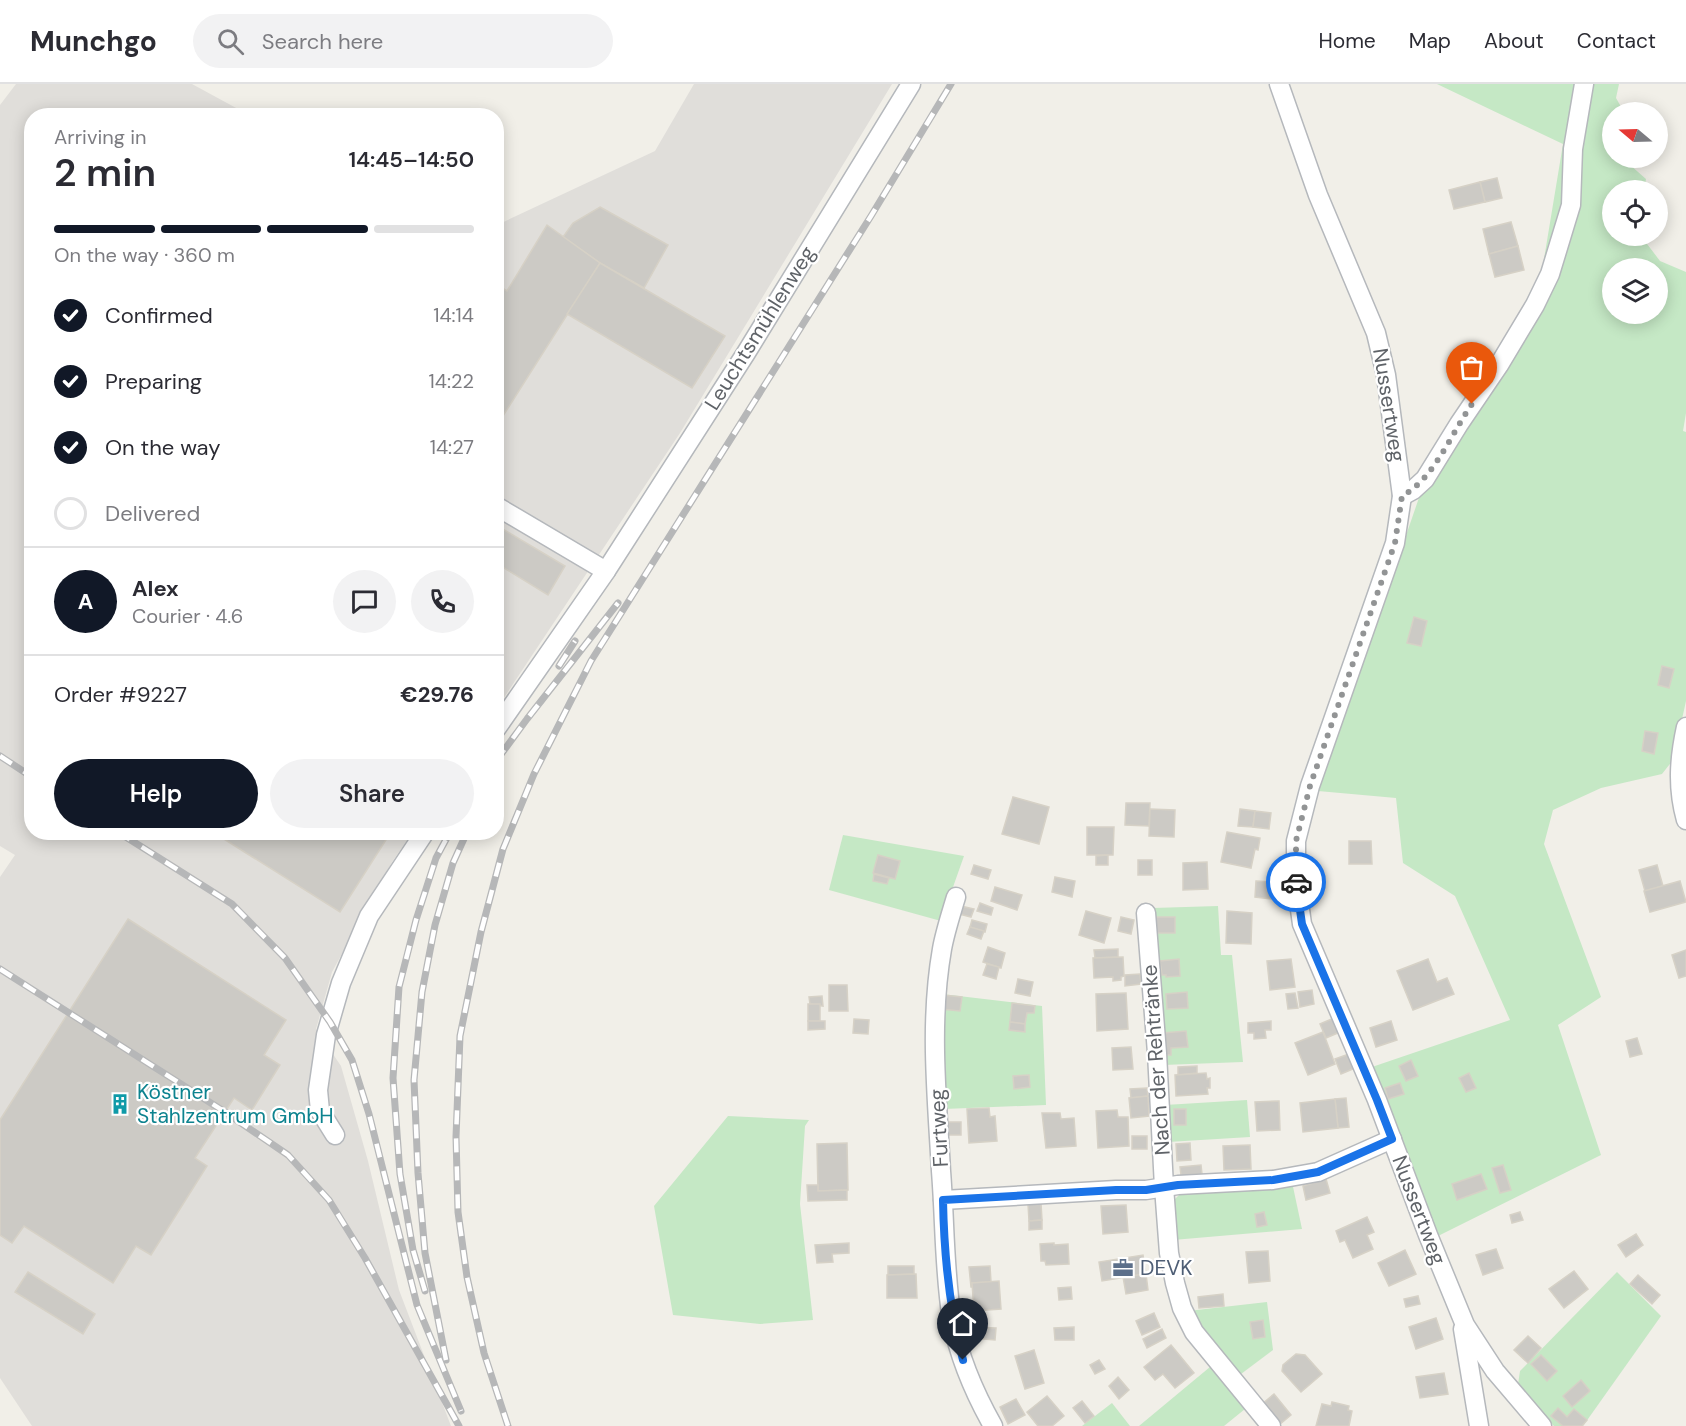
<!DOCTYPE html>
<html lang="en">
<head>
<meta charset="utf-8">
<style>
	:root { --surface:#fff; --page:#f2f2f3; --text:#2b2b33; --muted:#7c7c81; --line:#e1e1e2; --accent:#111827 }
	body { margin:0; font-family:"DM Sans",sans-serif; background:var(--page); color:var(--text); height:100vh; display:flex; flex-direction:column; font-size:22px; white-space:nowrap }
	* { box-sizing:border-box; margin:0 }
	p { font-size:20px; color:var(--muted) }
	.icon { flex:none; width:33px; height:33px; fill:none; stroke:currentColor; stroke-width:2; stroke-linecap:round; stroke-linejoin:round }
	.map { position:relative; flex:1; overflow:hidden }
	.side { position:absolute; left:24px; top:24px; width:480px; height:732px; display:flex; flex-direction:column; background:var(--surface); border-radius:24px; box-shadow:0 3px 15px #0003 }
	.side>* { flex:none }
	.needle { width:39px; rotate:289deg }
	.tools { position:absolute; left:1602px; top:18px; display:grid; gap:12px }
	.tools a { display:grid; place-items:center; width:66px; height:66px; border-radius:50%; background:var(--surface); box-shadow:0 3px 15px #0003; font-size:30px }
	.pin { position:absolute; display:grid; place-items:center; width:51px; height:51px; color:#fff; margin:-62px -26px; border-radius:50% 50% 50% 0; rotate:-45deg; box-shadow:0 0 6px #0007 }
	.pin .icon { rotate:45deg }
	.courier { position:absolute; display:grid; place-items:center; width:60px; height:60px; margin:-30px; border:4px solid #1a73e8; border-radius:50%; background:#fff; color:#222; box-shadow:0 2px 8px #0007 }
	.overview em { font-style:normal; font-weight:600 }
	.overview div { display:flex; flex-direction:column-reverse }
	.overview { display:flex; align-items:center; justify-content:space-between; height:102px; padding:0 30px }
	h1 { font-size:39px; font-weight:600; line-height:45px }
	.bar { display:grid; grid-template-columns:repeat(4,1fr); gap:9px 6px; align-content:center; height:72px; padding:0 30px }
	.bar i { height:8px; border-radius:4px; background:var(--line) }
	.bar .current { background:var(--accent) }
	.bar p { grid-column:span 4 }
	.line { display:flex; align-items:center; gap:15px; padding:0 30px; border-top:2px solid var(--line) }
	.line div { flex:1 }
	.round { display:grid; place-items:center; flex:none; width:63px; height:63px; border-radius:32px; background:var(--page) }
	ol { padding:0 30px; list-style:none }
	li { display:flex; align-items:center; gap:18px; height:66px }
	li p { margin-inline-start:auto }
	li .icon { padding:6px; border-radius:50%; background:var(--accent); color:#fff; stroke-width:4 }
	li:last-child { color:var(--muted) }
	li i { width:33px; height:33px; border:3px solid var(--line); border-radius:50% }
	.primary-button { display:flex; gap:12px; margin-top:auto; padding:12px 30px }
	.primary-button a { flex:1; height:69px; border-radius:36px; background:var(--accent); color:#fff; font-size:24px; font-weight:600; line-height:69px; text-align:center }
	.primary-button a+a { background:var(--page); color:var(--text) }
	header { display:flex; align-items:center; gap:36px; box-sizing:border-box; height:84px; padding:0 30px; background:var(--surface); border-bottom:2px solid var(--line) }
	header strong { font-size:28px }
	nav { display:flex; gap:33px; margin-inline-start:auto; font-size:21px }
	.search { width:420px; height:54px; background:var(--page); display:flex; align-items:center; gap:15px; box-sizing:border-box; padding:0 21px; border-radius:33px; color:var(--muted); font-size:22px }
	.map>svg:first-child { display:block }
	.industrial { fill:#e0deda }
	.green { fill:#c5e8c5; fill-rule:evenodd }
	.building { fill:#cccac5; stroke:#d6d1c6; stroke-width:1.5 }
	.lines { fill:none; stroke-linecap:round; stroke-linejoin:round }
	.street-casing { stroke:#b5b8bc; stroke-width:21 }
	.street { stroke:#fff; stroke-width:18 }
	.rail-casing { stroke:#b6b7b8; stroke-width:7 }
	.rail { stroke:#fff; stroke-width:4.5; stroke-dasharray:14; stroke-linecap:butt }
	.done { stroke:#929495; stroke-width:6; stroke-dasharray:0 10.8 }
	.route { stroke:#1a73e8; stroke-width:8 }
	.labels { text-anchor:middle; stroke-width:4.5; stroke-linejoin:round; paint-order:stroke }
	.street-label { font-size:21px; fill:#5f6368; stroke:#fff }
	.culture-label { font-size:21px; fill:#0d838f; stroke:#fff; text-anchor:start }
	.service-label { font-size:21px; fill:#4e5e75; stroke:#fff; text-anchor:start }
</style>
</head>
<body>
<header>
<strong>Munchgo</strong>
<div class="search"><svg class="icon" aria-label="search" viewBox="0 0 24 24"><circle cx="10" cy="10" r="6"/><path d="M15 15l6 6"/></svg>Search here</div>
<nav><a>Home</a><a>Map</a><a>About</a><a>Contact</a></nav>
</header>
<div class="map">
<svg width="1686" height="1342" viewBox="0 0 1686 1342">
	<rect width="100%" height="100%" fill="#f1efe8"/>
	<g class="industrial">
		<path d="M16,0h176l46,25 -2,7h-204v716l380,1 -20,29 -60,110 -16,57 25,37 27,95 31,129 52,136h-419l-32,-48v-501l15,-22 -15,-9v-741z"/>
		<path d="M694,0h198l-212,349 -183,275v-483l158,-74z"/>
	</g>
	<g class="green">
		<path d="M1437,0h182l-3,14 8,14h-12v46h17v6l17,15 -2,11h-32v46h29l19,25 26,11v141l-3,18 3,1v269l-13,59 -11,14 -61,14 -48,22 -9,34 57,153 -43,28 43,130 -165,82 -64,-170 138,-47 -55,-124 -52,-33 -7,-65 -78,-7 104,-302 123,-200 -2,-24 20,-121zM1612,184h46v46h-46z"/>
		<path d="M843,751l121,21 -23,65 -112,-31z"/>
		<path d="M1218,822l3,49h11l11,107 -80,3 -10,-157z"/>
		<path d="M942,910l100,12 4,99 -102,4z"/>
		<path d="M1247,1016l3,37 -82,5 -3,-37z"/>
		<path d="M728,1032l81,4 -4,6 -5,78 13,116 -53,4 -87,-9 -19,-109z"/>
		<path d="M1292,1098l10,47 -129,11 -2,-37 10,-10z"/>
		<path d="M1617,1188l44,44 -78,110h-29l-37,-35 3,-20z"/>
		<path d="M1267,1218l6,48 -36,27 -49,-66z"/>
		<path d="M1210,1283l35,42 -21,17h-85z"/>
		<path d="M1112,1319l18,23h-48z"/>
	</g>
	<g class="building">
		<path d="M1497,94l5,20 -17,4 -5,-20z"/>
		<path d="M1480,98l5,20 -31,7 -5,-19z"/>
		<path d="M600,123l68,38 -24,43 -44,-25 -37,-26 10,-14z"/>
		<path d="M1511,138l7,24 -29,8 -6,-25z"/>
		<path d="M547,141l53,38 -104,164v-143l11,7z"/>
		<path d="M1518,162l6,24 -29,7 -6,-23z"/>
		<path d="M600,179l125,73 -33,52 -125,-74z"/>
		<path d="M496,441l69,41 -17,29 -52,-32z"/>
		<path d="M1414,533l13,4 -6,25 -14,-3z"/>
		<path d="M1662,582l12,3 -5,19 -11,-3z"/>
		<path d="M1645,647l13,2 -4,21 -12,-3z"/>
		<path d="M1013,713l36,10 -10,37 -37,-10z"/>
		<path d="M1126,719h24l-1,23 -24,-1z"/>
		<path d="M1150,725l25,1 -1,27 -25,-1z"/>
		<path d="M1240,725l15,2 -2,16 -15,-1z"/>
		<path d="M1255,727l16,2 -2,16 -16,-2z"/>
		<path d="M1087,743h27l-1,28h-26z"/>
		<path d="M221,748h170l-51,80 -121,-76z"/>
		<path d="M1227,748l33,6 -2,12 -3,-1 -4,19 -30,-6z"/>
		<path d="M1349,757h22l1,23h-23z"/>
		<path d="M878,771l22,6 -5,18 -22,-6z"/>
		<path d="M1108,771v10h-12v-9z"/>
		<rect x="1138" y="776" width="14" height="15"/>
		<path d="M1207,778l1,27 -25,1v-27z"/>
		<path d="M974,781l17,5 -3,9 -17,-5z"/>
		<path d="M1657,781l6,21 -18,5 -6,-21z"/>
		<path d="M874,790l15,4 -2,6 -14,-3z"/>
		<path d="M1055,793l20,4 -3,16 -20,-5z"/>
		<path d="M1256,797l17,1 -2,17 -16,-2z"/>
		<path d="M1680,797l6,21 -36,10 -6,-21z"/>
		<path d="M995,803l27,8 -5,15 -26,-9z"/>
		<path d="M980,819l13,5 -2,7 -14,-4z"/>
		<path d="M961,822l13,3 -3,8 -12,-3z"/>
		<path d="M1086,827l25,7 -7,25 -25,-8z"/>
		<path d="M1227,827l25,2 -1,31 -25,-1z"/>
		<path d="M1121,833l13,3 -3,14 -13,-3z"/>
		<rect x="1155" y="833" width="20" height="16"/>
		<path d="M128,835l158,101 -22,35 16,10 -28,45 -18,-12 -39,60 12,8 -56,89 -15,-9 -23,37 -89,-57 -12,17 -12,-8v-115z"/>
		<path d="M972,836l15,4 -2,8 -15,-5z"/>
		<path d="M970,843l14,4 -3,8 -14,-5z"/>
		<path d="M988,863l17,6 -4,15 -18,-6z"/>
		<path d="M1118,865v8l-23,1 -1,-8z"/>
		<path d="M1686,866v26l-7,2 -7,-23z"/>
		<path d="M1123,873l1,19 -3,1v3l-8,1v-4l-19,1 -1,-20z"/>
		<path d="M1179,875l1,17 -14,1v-2h-4l-2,-14z"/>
		<path d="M1291,875l4,28 -25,3 -3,-29z"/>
		<path d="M1428,875l9,23 10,-4 7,16 -41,16 -16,-39z"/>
		<path d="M987,880l12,3 -3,12 -13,-4z"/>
		<path d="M1140,890l1,10 -16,2v-11z"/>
		<path d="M1018,895l15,3 -3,14 -15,-3z"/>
		<path d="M829,901h18l1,26h-19z"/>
		<path d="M1312,906l2,14 -14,3 -2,-15z"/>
		<path d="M1187,908l1,16 -21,1 -1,-15z"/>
		<path d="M1126,909l2,36 -31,2 -1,-37z"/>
		<path d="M1295,909l3,15 -10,1 -2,-15z"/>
		<path d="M943,911l19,2 -2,14 -19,-2z"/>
		<path d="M822,912l1,10 -13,-2 -1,-7z"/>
		<path d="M1012,919l23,3 -1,7h-7l-2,11 -15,-2z"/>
		<rect x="808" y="920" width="12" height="17"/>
		<path d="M1334,934l6,14 -14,6 -6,-14z"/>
		<path d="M854,935l15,1 -1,14 -15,-1z"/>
		<path d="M808,937h17v8l-17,1z"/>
		<path d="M1271,937v9h-6l1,8 -12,1v-6h-6v-10z"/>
		<path d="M1391,937l6,19 -21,7 -6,-19z"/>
		<path d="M1010,938l15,2v8l-16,-2z"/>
		<path d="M1186,947l2,16 -17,1v7h-6l-2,-22z"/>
		<path d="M1323,948l12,32 -27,11 -13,-32z"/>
		<path d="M1637,954l5,16 -12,3 -4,-16z"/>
		<path d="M1131,963l2,22 -20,1 -1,-22z"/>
		<path d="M1349,970l6,14 -14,6 -6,-15z"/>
		<path d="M1411,976l7,16 -12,5 -7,-15z"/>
		<path d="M1197,982v7l-19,2v-8z"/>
		<path d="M1206,989l1,6 3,-1v10h-3l1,6 -32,2 -1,-21z"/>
		<path d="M1469,989l7,15 -10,4 -7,-14z"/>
		<path d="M1029,991l1,12 -16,2 -1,-13z"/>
		<path d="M1400,999l4,11 -16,5 -3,-11z"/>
		<path d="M1147,1004l1,8 -17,2 -1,-9z"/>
		<path d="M1148,1012l1,20 -18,2 -2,-20z"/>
		<path d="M1346,1014l3,29 -11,1 -3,-29z"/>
		<path d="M1335,1015l3,29 -35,4 -3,-29z"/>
		<path d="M1279,1017l1,29 -23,1 -2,-29z"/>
		<path d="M989,1024l1,9 5,-1 2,25 -28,2 -2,-34z"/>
		<rect x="1174" y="1025" width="12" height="16"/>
		<path d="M1117,1026l1,7h10l1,29 -31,2 -2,-37z"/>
		<path d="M1042,1029h18l1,6 13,-1 2,28 -30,2z"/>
		<rect x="946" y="1038" width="15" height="13"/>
		<rect x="1132" y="1052" width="15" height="13"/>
		<path d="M847,1059l1,47 -30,1 -1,-47z"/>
		<path d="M1190,1059l1,17 -14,1 -1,-17z"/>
		<path d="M1250,1061l1,24 -27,1 -1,-24z"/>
		<path d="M1201,1081l1,9 -21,1 -1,-8z"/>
		<path d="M1503,1081l8,25 -11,3 -8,-25z"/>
		<path d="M1481,1090l6,15 -30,11 -5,-16z"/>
		<path d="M1326,1095l4,14 -24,7 -3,-14z"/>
		<path d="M807,1101h11v6l29,-1v10l-39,1z"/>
		<path d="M1041,1119l1,17 -13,1 -1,-17z"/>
		<path d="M1126,1121l2,27 -25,2 -2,-28z"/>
		<path d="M1264,1128l3,13 -10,2 -2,-13z"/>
		<path d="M1520,1128l3,8 -11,3 -2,-8z"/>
		<path d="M1367,1133l7,15 -7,3 6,14 -20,9 -8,-18 -5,2 -4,-11z"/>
		<path d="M1042,1136v9l-13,1v-9z"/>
		<path d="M1636,1150l7,11 -17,12 -8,-12z"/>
		<path d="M849,1159v10l-17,1 1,8 -16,1 -2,-18z"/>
		<path d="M1054,1159v2l14,-1 1,20 -23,1 -1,-4h-4l-1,-17z"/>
		<path d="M1496,1165l7,19 -20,7 -7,-20z"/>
		<path d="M1405,1166l11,24 -27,12 -11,-23z"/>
		<path d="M1268,1167l2,30 -21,2 -3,-31z"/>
		<path d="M1143,1171l3,19 -44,7 -3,-19z"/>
		<path d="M888,1182h26v8l-26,1z"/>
		<path d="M990,1182l1,16 -19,1 1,4h-2l-2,-20z"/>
		<path d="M1574,1187l14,18 -24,19 -15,-19z"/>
		<path d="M28,1188l67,42 -12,20 -68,-42z"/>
		<path d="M916,1190l1,24h-30v-23z"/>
		<path d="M1146,1190l2,16 -22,4 -3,-17z"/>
		<path d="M1638,1191l22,20 -8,9 -22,-20z"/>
		<path d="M999,1197l2,28 -27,2 -2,-28z"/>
		<path d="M1071,1203l1,12 -13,1 -1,-12z"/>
		<path d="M1223,1210l1,12 -25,2 -1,-11z"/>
		<path d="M1418,1212l2,8 -14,3 -2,-8z"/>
		<path d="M1154,1229l6,14 -18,8 -6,-14z"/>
		<path d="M1436,1234l7,21 -27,10 -7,-22z"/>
		<path d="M1263,1236l2,17 -12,2 -3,-17z"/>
		<path d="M973,1243l23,1 -1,12 -23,-2z"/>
		<path d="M1074,1243v13h-19l-1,-12z"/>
		<path d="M1162,1245l4,9 -19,10 -4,-9z"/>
		<path d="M1528,1252l13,12 -13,15 -14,-13z"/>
		<path d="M1171,1261l23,28 -19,15 -12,-14 -8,6 -11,-13z"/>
		<path d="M1034,1266l10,33 -19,6 -10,-33z"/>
		<path d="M1296,1270l9,1 17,19 -21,18 -19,-21 1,-6z"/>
		<path d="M1541,1271l16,16 -10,10 -16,-17z"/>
		<path d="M1099,1276l6,9 -10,5 -5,-9z"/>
		<path d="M1444,1289l4,21 -28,4 -4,-21z"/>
		<path d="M1118,1293l11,13 -10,9 -10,-13z"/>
		<path d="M1581,1296l9,11 -18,16 -9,-11z"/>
		<path d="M1274,1310l17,21 -12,10 -17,-21z"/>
		<path d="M1047,1312l17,20 -12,10h-14l-11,-14z"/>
		<path d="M1016,1315l9,16 -17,9 -8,-17z"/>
		<path d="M1082,1317l12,15 -9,7 -12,-15z"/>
		<path d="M1332,1318l17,4 -1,4 4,1 -3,15h-33l6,-22 9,2z"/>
		<path d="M1558,1324l9,9 7,-8 13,11 -5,6h-19l-12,-10z"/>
	</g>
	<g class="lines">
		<g class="street-casing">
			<g id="street">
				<path d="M1279,0l39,111 58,138 10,42 16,121 -7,47 -85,243 -14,55v40l6,43 75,176 51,135 37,90 30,46 47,55"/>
				<path d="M1402,412l11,-6 12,-11 34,-55 40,-59 36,-60 15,-31 21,-69 2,-56 11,-65"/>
				<path d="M496,422l110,65"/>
				<path d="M1686,643c-7,32 -9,61 0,93"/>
				<path d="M496,645l110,-158 140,-218 165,-269"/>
				<path d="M956,813c-5,17 -11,35 -14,52 -13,74 -5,148 -1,222 4,50 3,100 11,149 7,37 23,74 41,106"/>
				<path d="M1146,829l11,140 7,134 5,66 6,30 7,25 12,24 77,94"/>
				<path d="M335,1051l-15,-24 -2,-21 8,-55 15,-52 28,-67 56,-84"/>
				<path d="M943,1116l173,-10h30l32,-5 95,-5 45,-8 74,-33"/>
				<path d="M1463,1245l16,97"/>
			</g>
		</g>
		<use href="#street" class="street"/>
		<g class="rail-casing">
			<g id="rail">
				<path d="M559,582l16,-25"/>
				<path d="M0,672l32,21"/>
				<path d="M496,677l31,-42 91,-116"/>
				<path d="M118,748l114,72 53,54 45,64 22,38 17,54 48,191 44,106"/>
				<path d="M0,885l225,143 63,43 41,45 36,58 94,168"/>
				<path d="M425,1207l-12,-41 -13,-76 -7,-96 6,-91 17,-67 20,-62 14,-26"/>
				<path d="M446,1276l-21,-107 -7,-80 -4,-93 8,-88 13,-67 18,-62 14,-31"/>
				<path d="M508,1342l-24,-73 -17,-76 -9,-65 -2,-75 4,-101 21,-104 22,-83 31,-75 57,-113 280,-445 80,-132"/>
			</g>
		</g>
		<use href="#rail" class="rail"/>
	</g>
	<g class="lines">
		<path class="done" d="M1296,798v-41l14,-55 85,-243 7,-47c32,-17 49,-62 70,-92"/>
		<path class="route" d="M963,1276c-14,-53 -19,-105 -20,-160l173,-10h30l32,-5 95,-5 45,-8 74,-33 -15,-39 -75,-176 -6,-42"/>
	</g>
	<defs>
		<g id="building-bare" transform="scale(1.62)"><path d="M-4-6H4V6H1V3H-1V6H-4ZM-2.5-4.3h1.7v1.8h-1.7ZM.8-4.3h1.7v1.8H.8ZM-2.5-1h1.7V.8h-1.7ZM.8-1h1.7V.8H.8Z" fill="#0f9aa8" stroke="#fff" stroke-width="2.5" paint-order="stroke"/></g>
		<g id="office-bare" transform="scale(1.62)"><path d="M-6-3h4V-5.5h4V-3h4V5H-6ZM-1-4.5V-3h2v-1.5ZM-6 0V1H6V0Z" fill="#5c6f8a" stroke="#fff" stroke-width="2.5" paint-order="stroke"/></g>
	</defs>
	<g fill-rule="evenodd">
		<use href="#building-bare" x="120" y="1020"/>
		<use href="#office-bare" x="1123" y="1184"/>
	</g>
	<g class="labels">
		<g class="street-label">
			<text transform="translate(760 244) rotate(-58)" y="7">Leuchtsmühlenweg</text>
			<text transform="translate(1389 321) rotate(81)" y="7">Nussertweg</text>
			<text transform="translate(1156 976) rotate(-94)" y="7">Nach der Rehtränke</text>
			<text transform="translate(939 1044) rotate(-93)" y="7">Furtweg</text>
			<text transform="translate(1419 1126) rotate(69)" y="7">Nussertweg</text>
		</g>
		<g class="culture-label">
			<text x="137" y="1015">Köstner<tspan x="137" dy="24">Stahlzentrum GmbH</tspan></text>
		</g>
		<g class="service-label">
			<text x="1140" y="1191">DEVK</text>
		</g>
	</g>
</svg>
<div class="tools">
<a><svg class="needle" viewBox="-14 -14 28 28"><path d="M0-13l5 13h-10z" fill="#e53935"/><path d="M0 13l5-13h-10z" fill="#7c7c81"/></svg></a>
<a><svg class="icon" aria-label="locate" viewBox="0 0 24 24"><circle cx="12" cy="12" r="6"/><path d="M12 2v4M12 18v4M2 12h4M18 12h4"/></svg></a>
<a><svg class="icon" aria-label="layers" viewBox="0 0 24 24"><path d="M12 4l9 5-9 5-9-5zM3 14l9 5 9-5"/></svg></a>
</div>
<div class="pin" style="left:1472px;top:320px;background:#ea580c"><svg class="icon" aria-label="bag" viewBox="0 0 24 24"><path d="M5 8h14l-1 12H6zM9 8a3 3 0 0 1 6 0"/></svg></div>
<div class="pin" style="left:963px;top:1276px;background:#1f2937"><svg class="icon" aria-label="home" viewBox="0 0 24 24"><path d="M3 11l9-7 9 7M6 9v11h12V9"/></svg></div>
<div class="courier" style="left:1296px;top:798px"><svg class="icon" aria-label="car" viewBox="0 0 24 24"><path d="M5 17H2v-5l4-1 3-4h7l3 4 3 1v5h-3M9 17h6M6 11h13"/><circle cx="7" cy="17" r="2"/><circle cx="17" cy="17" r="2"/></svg></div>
<section class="side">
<div class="overview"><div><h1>2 min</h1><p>Arriving in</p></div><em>14:45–14:50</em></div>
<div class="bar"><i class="current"></i><i class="current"></i><i class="current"></i><i></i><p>On the way · 360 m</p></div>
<ol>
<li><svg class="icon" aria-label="check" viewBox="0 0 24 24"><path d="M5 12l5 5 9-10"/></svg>Confirmed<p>14:14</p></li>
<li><svg class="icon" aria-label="check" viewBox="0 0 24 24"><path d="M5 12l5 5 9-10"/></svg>Preparing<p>14:22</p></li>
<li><svg class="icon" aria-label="check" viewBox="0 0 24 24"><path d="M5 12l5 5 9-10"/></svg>On the way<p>14:27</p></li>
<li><i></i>Delivered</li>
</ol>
<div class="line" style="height:108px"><b class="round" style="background:var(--accent);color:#fff">A</b><div><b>Alex</b><p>Courier · 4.6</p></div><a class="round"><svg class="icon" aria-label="chat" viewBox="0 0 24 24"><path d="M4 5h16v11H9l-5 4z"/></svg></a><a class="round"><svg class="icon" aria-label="phone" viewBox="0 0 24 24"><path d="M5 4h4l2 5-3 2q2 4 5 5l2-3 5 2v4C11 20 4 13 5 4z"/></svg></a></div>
<div class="line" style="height:78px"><div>Order #9227</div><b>€29.76</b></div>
<div class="primary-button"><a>Help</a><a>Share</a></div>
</section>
</div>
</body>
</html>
